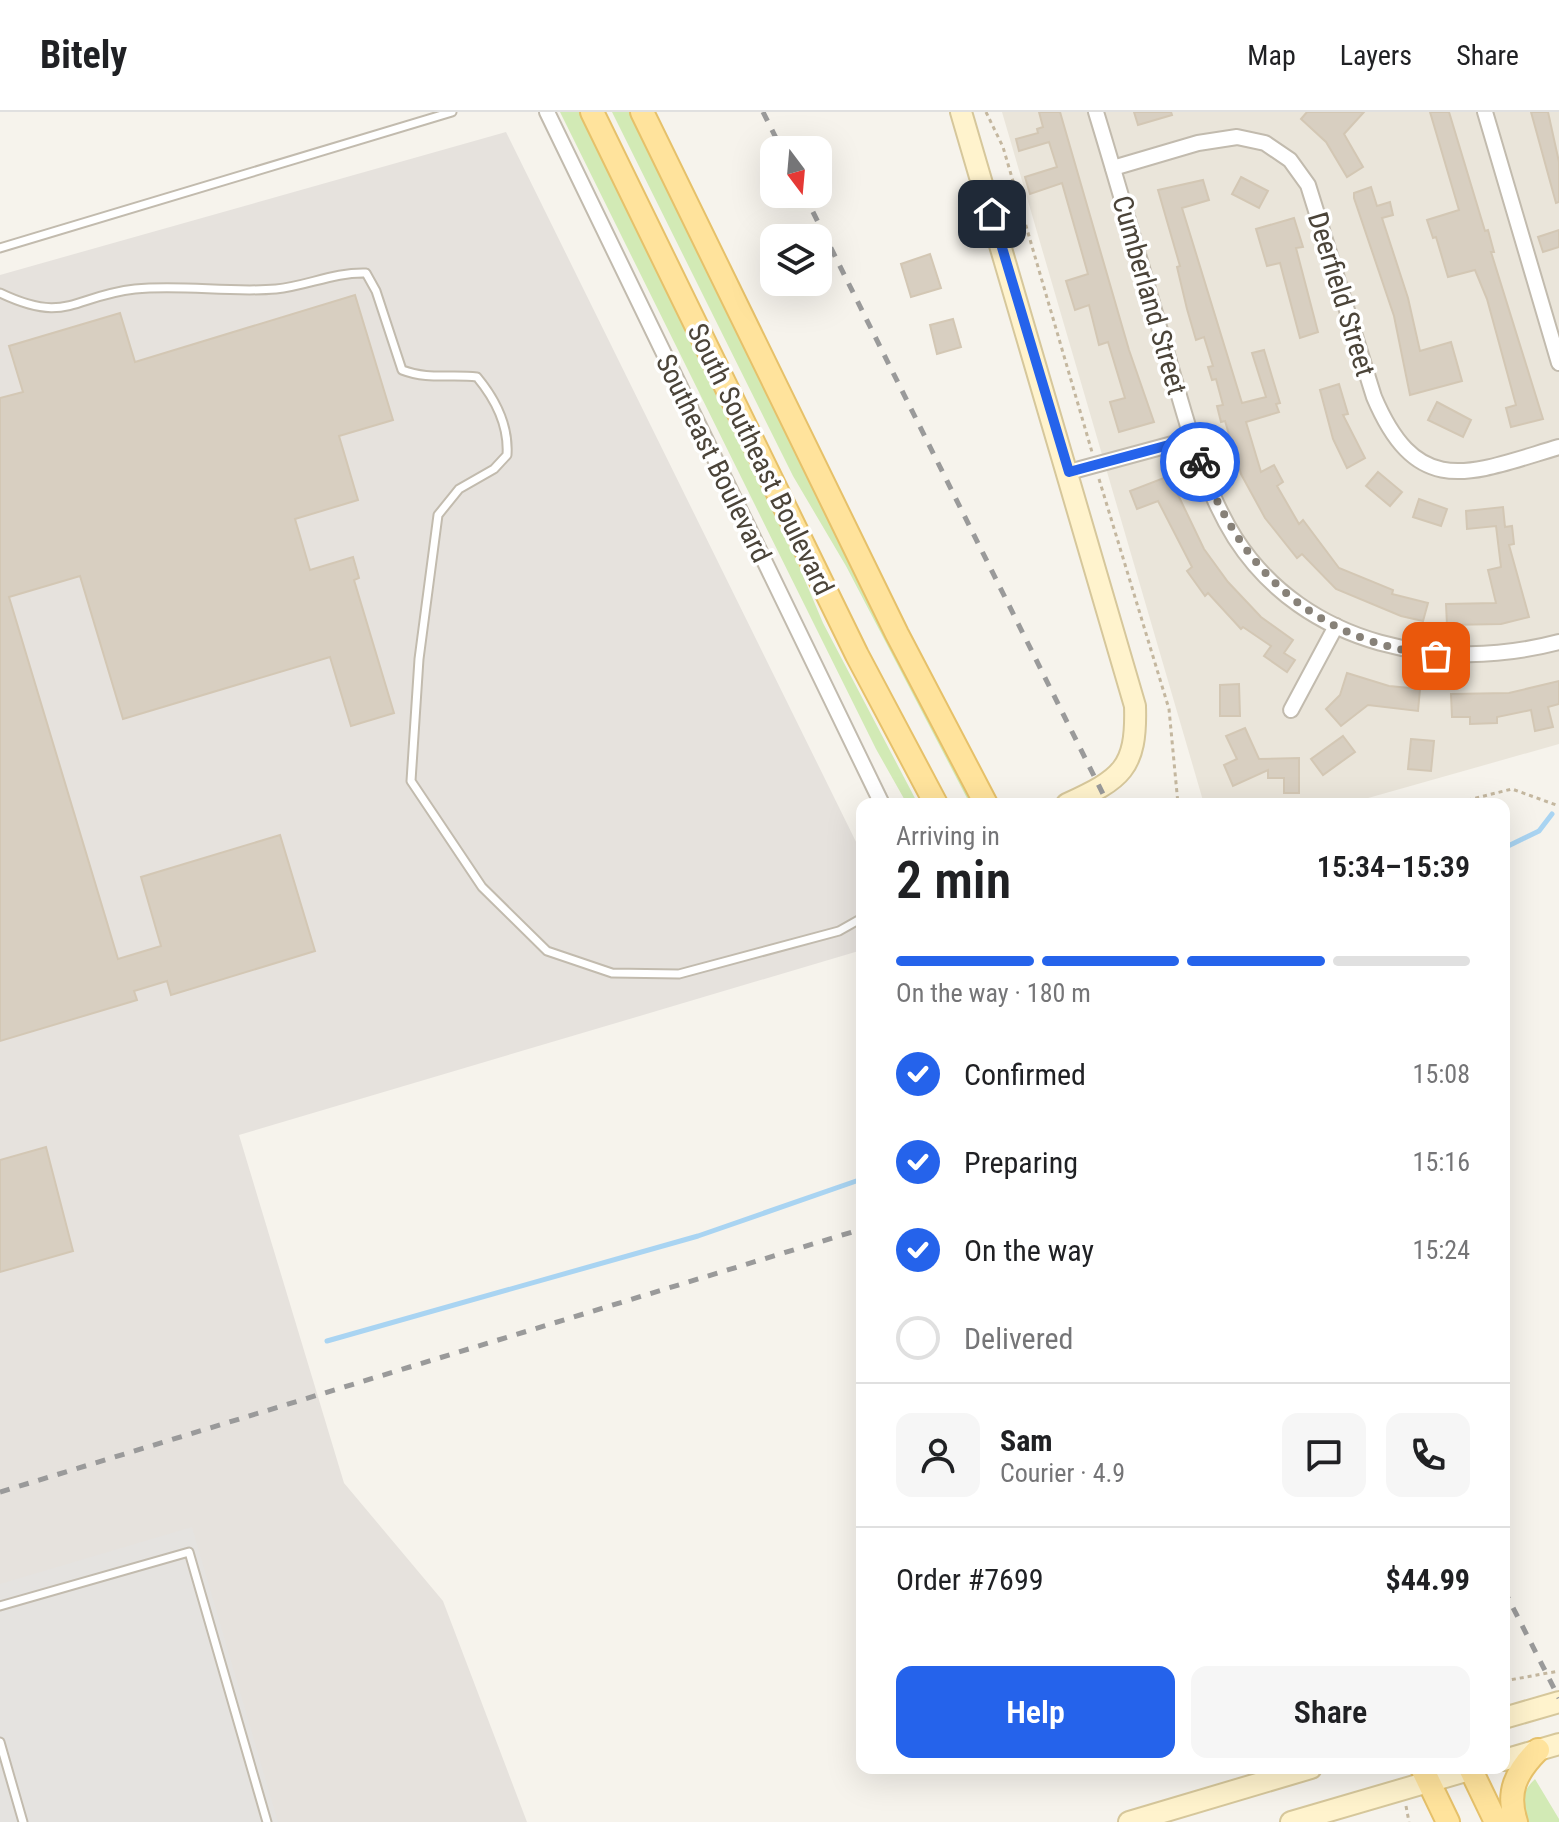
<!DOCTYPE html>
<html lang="en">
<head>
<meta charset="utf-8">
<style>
	:root { --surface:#fff; --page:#f6f6f6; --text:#202124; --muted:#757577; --line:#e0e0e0; --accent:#2563eb }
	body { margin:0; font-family:"Roboto Condensed",sans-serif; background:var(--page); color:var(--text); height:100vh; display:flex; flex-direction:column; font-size:30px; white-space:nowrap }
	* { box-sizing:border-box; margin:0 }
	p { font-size:26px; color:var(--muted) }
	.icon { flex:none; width:44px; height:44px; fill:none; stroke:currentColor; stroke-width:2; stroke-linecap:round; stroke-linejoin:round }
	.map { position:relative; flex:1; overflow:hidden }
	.drawer { position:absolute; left:856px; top:686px; width:654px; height:976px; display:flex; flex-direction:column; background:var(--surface); border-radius:16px; box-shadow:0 8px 32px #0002 }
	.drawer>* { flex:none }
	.needle { width:52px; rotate:164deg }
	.tools { position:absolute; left:760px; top:24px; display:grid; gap:16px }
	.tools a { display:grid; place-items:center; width:72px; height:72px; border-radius:16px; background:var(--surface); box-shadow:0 8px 32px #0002; font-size:40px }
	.pin { position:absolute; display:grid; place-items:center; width:68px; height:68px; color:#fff; margin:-34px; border-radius:16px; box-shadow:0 4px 12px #0006 }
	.courier { position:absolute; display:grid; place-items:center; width:80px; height:80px; margin:-40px; border:6px solid #2563eb; border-radius:50%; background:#fff; color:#222; box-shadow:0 2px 10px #0007 }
	.head em { font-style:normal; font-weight:600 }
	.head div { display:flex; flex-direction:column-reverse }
	.head { display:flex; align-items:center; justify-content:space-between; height:136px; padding:0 40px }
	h1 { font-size:52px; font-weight:600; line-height:60px }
	.bar { display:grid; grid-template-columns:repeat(4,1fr); gap:12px 8px; align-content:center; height:96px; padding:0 40px }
	.bar i { height:10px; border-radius:6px; background:var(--line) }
	.bar .current { background:var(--accent) }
	.bar p { grid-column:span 4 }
	.line { display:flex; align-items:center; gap:20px; padding:0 40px; border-top:2px solid var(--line) }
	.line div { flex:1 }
	.round { display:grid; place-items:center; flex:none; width:84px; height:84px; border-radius:16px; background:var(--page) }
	ol { padding:0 40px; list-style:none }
	li { display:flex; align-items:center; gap:24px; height:88px }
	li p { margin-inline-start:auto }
	li .icon { padding:8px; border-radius:50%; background:var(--accent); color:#fff; stroke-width:4 }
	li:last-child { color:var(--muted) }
	li i { width:44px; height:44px; border:4px solid var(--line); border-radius:50% }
	.action { display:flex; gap:16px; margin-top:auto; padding:16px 40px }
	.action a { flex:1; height:92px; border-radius:16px; background:var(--accent); color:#fff; font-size:32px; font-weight:600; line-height:92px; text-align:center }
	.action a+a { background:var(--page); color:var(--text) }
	header { display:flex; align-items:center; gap:48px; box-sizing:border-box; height:112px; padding:0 40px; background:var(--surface); border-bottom:2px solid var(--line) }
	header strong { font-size:38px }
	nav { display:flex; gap:44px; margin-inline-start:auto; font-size:28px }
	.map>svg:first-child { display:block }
	.residential { fill:#eae5da }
	.industrial { fill:#e6e2dd }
	.green { fill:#d2eab5 }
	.parking { fill:#e5e3e0 }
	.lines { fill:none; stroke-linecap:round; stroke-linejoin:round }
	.stream { stroke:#a9d4f2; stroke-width:5 }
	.building { fill:#d8cfc1; stroke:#d3c7b4; stroke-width:2 }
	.lane-casing { stroke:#c2bbae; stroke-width:11 }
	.street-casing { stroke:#c2bbae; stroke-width:18 }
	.secondary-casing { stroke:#d6c79b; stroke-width:24 }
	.primary-casing { stroke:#e6c16a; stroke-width:26 }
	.path { stroke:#c4b79f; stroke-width:3; stroke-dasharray:4 4; stroke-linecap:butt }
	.lane { stroke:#fff; stroke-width:7 }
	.street { stroke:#fff; stroke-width:14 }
	.secondary { stroke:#fff3cd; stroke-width:20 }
	.primary { stroke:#ffe39c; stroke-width:22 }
	.rail { stroke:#9a9a9a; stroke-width:5; stroke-dasharray:10 10; stroke-linecap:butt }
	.done { stroke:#878178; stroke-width:8; stroke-dasharray:0 14.4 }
	.route { stroke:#2563eb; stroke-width:10 }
	.labels { text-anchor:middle; stroke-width:7; stroke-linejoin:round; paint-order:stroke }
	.street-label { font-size:28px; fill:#4b4439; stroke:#fff }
</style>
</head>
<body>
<header>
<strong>Bitely</strong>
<nav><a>Map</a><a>Layers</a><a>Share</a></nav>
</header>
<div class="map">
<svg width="1559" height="1710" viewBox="0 0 1559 1710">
	<rect width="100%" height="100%" fill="#f6f3ec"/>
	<path class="residential" d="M1002,0h557v632l-212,60h-143z"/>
	<path class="industrial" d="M506,20l356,722v96l-623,185 105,348 99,118 84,221h-527v-1547z"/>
	<g class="green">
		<path d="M560,0h20l202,414 41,97 95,181h-11l-31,-55z"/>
		<path d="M612,0h19l212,433 122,237 5,22 -124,-238 -53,-90z"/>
		<path d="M1535,1667l24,40v3h-32c-7,-18 -6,-30 8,-43z"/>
	</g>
	<path class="parking" d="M192,1415l86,295h-278v-238z"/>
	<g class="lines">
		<g class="stream">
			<path d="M1504,736l35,-17 13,-17"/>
			<path d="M327,1229l371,-105 164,-57"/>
		</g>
	</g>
	<g class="building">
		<path d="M1039,0h21l69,238 25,72 -35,10 -9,-30 15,-4 -17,-56 -9,3 -10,-40 -14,5 -9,-29 22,-7 -26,-91 -32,11 -5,-17 32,-10 -8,-25 -30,9 -3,-12 22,-6 -1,-4 6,-2z"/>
		<path d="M1134,0h37l1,3 -34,10z"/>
		<path d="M1307,0h57l-20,22 19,33 -16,10 -21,-35 -25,-23z"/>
		<path d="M1430,0h19l36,119 3,-1 6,22h-3l52,167 -32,8 -5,-19 10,-3 -29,-106 -12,-29 -27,7 -12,-40 -3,1 -6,-18 32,-10z"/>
		<path d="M1531,0h17l11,50v40l-3,1z"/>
		<path d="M1241,65l27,14 -9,17 -27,-14z"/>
		<path d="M1203,68l6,20 -27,8 60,195 24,-6 -14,-44 12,-3 16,53 -4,1 3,8 -33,10 15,50 13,-7 9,17 -6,4 22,38 4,-4 36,48 54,22 -1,4 36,9 -5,18 -22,-5 -65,-27 -34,-35 -5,4 -32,-40 -24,-44 -16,-53 -4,1 -4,-16 6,-1 -7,-26 -4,1 -4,-13 5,-1 -9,-29 -8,3 -9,-31 -10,-42 3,-1 -22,-76z"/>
		<path d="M1371,75l6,19 13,-4 3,13 -11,3 26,80 12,53 31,-9 11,39 -52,14 -16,-79 -40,-118v-5z"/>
		<path d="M1294,106l9,29 -7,1 22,84 -18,6 -20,-75 -13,3 -11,-37z"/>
		<path d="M1559,118v17l-16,5 -5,-15z"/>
		<path d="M930,142l11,34 -30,9 -10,-33z"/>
		<path d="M355,183l38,125 -54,16 19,64 -63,19 15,51 43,-13 6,21 -5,2 40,133 -43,13 -21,-69 -207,62 -43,-143 -71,21 109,362 43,-13 -20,-69 139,-42 35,116 -144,44 -4,-14 -33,10 3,9 -137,41v-643l23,-6 -14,-46 111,-33 15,49z"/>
		<path d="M953,207l8,28 -24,7 -7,-29z"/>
		<path d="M1339,272l9,30 -5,1 22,43 -18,10 -14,-29 -13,-49z"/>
		<path d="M1437,290l34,18 -8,17 -35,-17z"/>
		<path d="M1378,360l24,20 -12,14 -24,-20z"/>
		<path d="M1169,364l35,73 24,33 33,35 32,23 -9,13 11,7 -8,12 -23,-16 7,-10 -28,-19 -2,2 -33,-36 -3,3 -18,-25 5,-4 -34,-66 -21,8 -7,-18z"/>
		<path d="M1419,387l28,10 -6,17 -28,-9z"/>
		<path d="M1503,395l2,20 7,-1 2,18 -5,1 20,72 -28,7 -54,1 -1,-21 50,-1 -8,-33 13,-3 -5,-41 -29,3 -1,-18z"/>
		<path d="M1347,561l42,13 31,3 -2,22 -50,-6 -27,21 -15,-17 14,-14z"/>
		<path d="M1559,569v23l-11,3 5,20 -18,4 -4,-21 -34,7v6l-27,1v-7h-18l-1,-23 58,-1z"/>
		<path d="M1239,572l1,32h-20v-31z"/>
		<path d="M1245,616l14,31 40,-1v35h-15v-15h-16v-8l-35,16 -9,-21 13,-6 -11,-23z"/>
		<path d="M1343,624l12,16 -32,23 -12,-16z"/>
		<path d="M1411,627l23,2 -3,30 -23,-2z"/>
		<path d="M46,1035l27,104 -73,21v-112z"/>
	</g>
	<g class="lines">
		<g class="lane-casing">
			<g id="lane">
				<path d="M0,136l452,-136"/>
				<path d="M0,181c67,32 73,3 135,-4 46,-5 94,4 141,0 31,-3 58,-17 90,-16l10,18 26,79c26,10 48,4 75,7 19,23 32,48 30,78l-13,14 -35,20 -21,26 -19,144 -8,122 71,106 65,64 65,22 67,1 160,-43 23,-13"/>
				<path d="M0,1494l189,-54 78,270"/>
				<path d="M0,1630l23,80"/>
			</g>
		</g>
		<g class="street-casing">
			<g id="street">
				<path d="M547,0l335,692"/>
				<path d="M1096,0c26,85 50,171 75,256 17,58 32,119 64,170 70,109 207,135 324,104"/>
				<path d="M1485,0l74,251"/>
				<path d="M1113,56l85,-25 39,-6 28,6 25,17 18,25 66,212c44,104 97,76 185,50"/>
				<path d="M1069,360l122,-33"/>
				<path d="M1291,598l45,-84"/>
			</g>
		</g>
		<g class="secondary-casing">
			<g id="secondary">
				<path d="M961,0l174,594c2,63 -14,73 -68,98"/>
				<path d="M1504,1606l55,-16"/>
				<path d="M1504,1648l55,-16"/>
				<path d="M1129,1710l182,-54"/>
				<path d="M1291,1710l185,-54"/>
			</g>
		</g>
		<g class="primary-casing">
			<g id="primary">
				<path d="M592,0l265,543 79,149"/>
				<path d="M642,0l255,522 89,170"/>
				<path d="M1422,1656l26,54"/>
				<path d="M1470,1656l26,54"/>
				<path d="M1516,1710c-10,-30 0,-50 22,-72"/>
			</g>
		</g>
		<g class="path">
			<path d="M986,0l17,35 89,305"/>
			<path d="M1099,367l70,230 9,95"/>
			<path d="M1452,692l60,-15 47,17"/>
			<path d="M1504,1569l55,-10"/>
			<path d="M1406,1694l3,16"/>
		</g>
		<use href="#lane" class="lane"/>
		<use href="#street" class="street"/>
		<use href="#secondary" class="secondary"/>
		<use href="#primary" class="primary"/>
		<g class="rail">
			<path d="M763,0l19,38"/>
			<path d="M804,82l304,610"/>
			<path d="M0,1380l862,-263"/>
			<path d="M1504,1478l55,108"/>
		</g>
	</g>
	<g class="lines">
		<path class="done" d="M1200,350c44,113 113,177 236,194"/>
		<path class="route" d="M992,102l77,258 122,-33 9,23"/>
	</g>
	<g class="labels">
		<g class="street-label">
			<text transform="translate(1342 182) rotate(73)" y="10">Deerfield Street</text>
			<text transform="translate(1150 183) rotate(74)" y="10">Cumberland Street</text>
			<text transform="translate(714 346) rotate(64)" y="10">Southeast Boulevard</text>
			<text transform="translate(761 347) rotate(64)" y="10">South Southeast Boulevard</text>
		</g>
	</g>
</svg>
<div class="tools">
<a><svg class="needle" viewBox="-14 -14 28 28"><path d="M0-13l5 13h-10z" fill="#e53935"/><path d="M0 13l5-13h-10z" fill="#757577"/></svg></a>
<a><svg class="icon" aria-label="layers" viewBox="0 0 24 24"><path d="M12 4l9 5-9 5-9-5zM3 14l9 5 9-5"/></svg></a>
</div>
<div class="pin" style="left:1436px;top:544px;background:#ea580c"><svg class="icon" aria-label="bag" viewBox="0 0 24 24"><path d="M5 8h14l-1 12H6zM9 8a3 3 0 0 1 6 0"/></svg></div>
<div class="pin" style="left:992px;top:102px;background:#1f2937"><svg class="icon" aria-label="home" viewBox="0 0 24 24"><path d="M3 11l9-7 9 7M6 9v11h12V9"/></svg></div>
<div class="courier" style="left:1200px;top:350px"><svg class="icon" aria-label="bike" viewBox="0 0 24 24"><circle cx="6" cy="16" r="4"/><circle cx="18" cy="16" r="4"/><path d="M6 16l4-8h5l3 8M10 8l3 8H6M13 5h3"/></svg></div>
<section class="drawer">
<div class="head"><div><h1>2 min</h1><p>Arriving in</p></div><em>15:34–15:39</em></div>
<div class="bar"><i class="current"></i><i class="current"></i><i class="current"></i><i></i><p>On the way · 180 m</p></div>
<ol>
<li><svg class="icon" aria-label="check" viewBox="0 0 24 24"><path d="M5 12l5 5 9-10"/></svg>Confirmed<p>15:08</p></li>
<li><svg class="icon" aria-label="check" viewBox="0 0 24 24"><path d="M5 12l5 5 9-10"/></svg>Preparing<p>15:16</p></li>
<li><svg class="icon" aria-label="check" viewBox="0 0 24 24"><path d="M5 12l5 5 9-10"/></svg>On the way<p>15:24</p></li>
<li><i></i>Delivered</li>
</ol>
<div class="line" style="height:144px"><a class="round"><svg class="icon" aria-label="person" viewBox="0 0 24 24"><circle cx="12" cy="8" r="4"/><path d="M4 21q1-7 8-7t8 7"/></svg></a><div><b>Sam</b><p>Courier · 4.9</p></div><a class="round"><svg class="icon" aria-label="chat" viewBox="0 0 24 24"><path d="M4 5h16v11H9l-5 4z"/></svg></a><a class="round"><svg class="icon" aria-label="phone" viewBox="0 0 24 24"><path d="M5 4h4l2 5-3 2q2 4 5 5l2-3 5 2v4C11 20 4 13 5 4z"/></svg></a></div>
<div class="line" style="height:104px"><div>Order #7699</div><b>$44.99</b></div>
<div class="action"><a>Help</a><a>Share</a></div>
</section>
</div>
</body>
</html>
